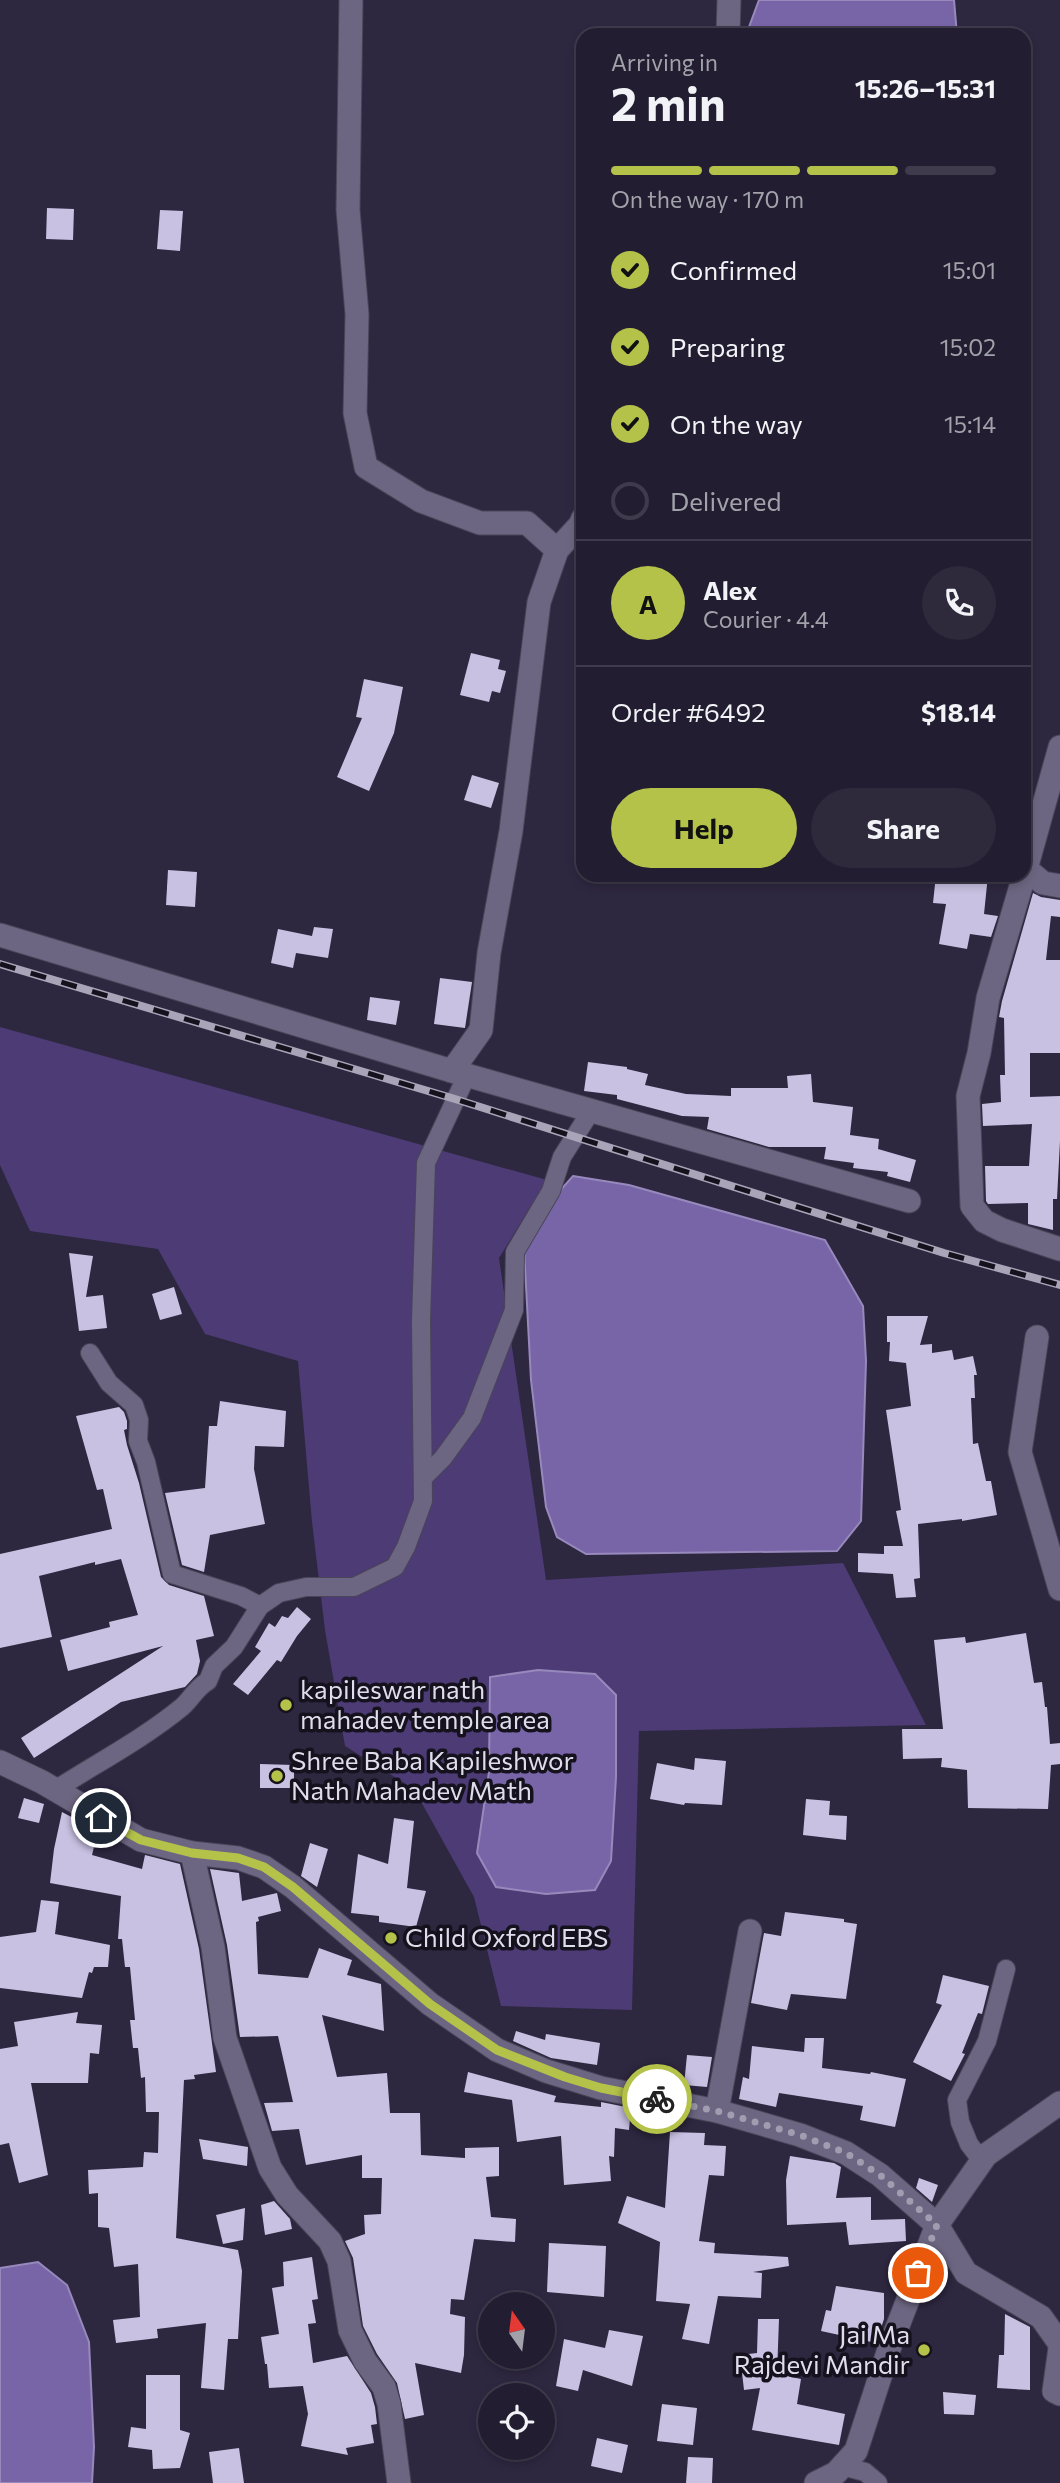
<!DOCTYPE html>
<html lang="en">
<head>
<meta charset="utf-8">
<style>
	:root { --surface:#221d30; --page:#2e2a3c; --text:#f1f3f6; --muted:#a2a2ab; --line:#3f3b4c; --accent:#b4c24a }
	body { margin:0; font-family:Commissioner,sans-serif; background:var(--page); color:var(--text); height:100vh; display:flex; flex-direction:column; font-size:26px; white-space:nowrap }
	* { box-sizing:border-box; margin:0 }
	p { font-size:23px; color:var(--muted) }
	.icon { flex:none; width:38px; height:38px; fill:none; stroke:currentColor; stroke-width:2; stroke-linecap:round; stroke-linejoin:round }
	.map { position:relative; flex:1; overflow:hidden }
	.details { position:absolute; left:576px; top:28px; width:455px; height:854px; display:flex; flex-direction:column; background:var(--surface); border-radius:21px; box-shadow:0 4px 10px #0003,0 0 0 2px var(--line) }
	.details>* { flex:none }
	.needle { width:46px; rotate:346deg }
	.buttons { position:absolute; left:478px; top:2292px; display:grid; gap:14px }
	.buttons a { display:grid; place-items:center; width:77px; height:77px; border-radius:50%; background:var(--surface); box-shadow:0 4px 10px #0003,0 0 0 2px var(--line); font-size:35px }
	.pin { position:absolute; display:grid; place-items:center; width:60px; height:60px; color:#fff; margin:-30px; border:4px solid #fff; border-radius:50%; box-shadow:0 2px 7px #0007 }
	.courier { position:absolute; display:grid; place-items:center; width:70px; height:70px; margin:-35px; border:5px solid #b4c24a; border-radius:50%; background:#fff; color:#222; box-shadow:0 2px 9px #0007 }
	.head em { font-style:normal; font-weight:700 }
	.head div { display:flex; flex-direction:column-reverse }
	.head { display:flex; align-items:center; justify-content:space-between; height:119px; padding:0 35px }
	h1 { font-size:46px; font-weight:700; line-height:52px }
	.bar { display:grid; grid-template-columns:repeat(4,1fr); gap:10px 7px; align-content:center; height:84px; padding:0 35px }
	.bar i { height:9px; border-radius:5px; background:var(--line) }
	.bar .selected { background:var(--accent) }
	.bar p { grid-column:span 4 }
	.line { display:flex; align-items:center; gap:18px; padding:0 35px; border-top:2px solid var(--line) }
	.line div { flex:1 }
	.round { display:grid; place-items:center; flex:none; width:74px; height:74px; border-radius:37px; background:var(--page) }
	ol { padding:0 35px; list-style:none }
	li { display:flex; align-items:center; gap:21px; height:77px }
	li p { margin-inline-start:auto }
	li .icon { padding:7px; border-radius:50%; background:var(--accent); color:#111; stroke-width:4 }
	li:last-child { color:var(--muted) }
	li i { width:38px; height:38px; border:4px solid var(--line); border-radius:50% }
	.button { display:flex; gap:14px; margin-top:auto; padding:14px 35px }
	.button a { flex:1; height:80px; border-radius:42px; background:var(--accent); color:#111; font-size:28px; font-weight:700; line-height:80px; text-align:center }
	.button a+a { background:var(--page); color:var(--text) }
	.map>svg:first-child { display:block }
	.green { fill:#4c3b75 }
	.water { fill:#7865a8; stroke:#9789bc; stroke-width:2 }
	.building { fill:#c8c1e1 }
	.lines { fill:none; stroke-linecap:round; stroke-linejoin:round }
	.pedestrian-casing { stroke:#4a4559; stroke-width:20 }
	.minor-casing { stroke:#4a4559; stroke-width:25 }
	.pedestrian { stroke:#6d6682; stroke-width:18 }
	.minor { stroke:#6d6682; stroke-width:23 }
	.rail-casing { stroke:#a9a4b7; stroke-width:8 }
	.rail { stroke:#15121d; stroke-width:5; stroke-dasharray:16; stroke-linecap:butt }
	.done { stroke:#a19db0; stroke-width:7; stroke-dasharray:0 12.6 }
	.route { stroke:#b4c24a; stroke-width:9 }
	.poi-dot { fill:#b4c24a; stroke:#15121d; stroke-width:2.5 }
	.labels { text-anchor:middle; stroke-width:7; stroke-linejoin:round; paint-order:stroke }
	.poi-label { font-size:26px; fill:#dfdcec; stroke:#15121d; text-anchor:start }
</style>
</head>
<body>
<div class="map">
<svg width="1060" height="2483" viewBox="0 0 1060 2483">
	<rect width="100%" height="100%" fill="#2e2740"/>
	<path class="green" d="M0,1027l547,153 -48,78 47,322 297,-17 83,162 -287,6 -7,279 -131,-4 -27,-109 -60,-108 -69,-43 -20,-116 -13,-108 -14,-161 -93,-27 -47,-85 -128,-18 -30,-66z"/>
	<g class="water">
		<path d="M759,0h195l3,35h-208v-8z"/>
		<path d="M573,1176l56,9 196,55 38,66 3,55 -5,160 -24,30 -251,3 -29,-17 -11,-30 -15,-127 -7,-132 15,-34z"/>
		<path d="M538,1670l57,4 21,21v82l-5,84 -16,29 -49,4 -50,-7 -19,-34 12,-81 1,-95z"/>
		<path d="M38,2262l29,23 22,57 5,105 -2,36h-92v-215z"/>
	</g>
	<g class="building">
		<path d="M47,208l27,1 -1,31 -27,-1z"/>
		<path d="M160,210l23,1 -3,40 -23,-2z"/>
		<path d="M471,653l29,7 -2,9 8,2 -6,22 -8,-2 -3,11 -29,-7z"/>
		<path d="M364,679l39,8 -9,46 -25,58 -32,-14 25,-59 -6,-1z"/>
		<path d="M472,775l27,8 -8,25 -27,-8z"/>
		<path d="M168,870l29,2 -2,35 -29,-2z"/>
		<path d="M936,875h52l-4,39 14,2 -7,21 -21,-3 -3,15 -28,-5 7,-40 -13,-1z"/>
		<path d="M1033,893l8,4 19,3v17l-9,-1 -5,44h14v93h-30v44l30,-1v45l-3,58h-4v31l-25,-6v-21l-40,1 -2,-3 -1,-35h44l3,-42 -49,2 -1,-22 19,-2 -1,-27h5l-1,-57 -5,-1 3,-16z"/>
		<path d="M314,927l19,2 -5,29 -32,-5 -3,15 -22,-5 7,-34 34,7z"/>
		<path d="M440,978l32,4 -7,46 -31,-4z"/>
		<path d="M370,997l30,4 -4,24 -29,-5z"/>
		<path d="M588,1062l39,5v2l21,5 -3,11 41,9 45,2v-8h57l-1,-12 24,-2 2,28 40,5 -3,28 29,4 -1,10 38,11 -6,22 -23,-6 1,-4 -35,-4 1,-5 -30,-4 2,-12h-57l-62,-18 2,-12 -27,-1 -65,-17v-4l-33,-4z"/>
		<path d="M69,1253l24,3 -7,41 17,-2 4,33 -28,3z"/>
		<path d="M174,1287l8,27 -22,6 -8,-26z"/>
		<path d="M887,1316h41l-8,29 12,-1v9l20,-3 2,10 19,-4 4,19h-3l1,23h-4l2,46 5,-1 8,38h5l6,34 -35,6v-2l-44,5 2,54 -6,1 2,18 -20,1 -3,-24 -35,-2v-19l26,1v-8h19l-7,-35 5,-1 -15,-100 25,-4 -5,-43 -17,-2 1,-19h-3z"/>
		<path d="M220,1401l66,10 -2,36 -29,-1 -1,23 11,55 -55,11 -6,37 -22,-7 -17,-72 40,-5 4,-62h8z"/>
		<path d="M119,1407l5,5 3,9v8l-3,1 3,15 12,38 22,94 8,8 35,11 10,40 -18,4 4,21 -3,13 -12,13 -64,15 -87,56 -13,-20 142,-92 -95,25 -8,-31 50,-13 -1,-5 29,-7 -17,-56 -26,6v-3l-56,14 13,61 -52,11v-94l112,-25 -9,-40 -6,1 -21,-74z"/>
		<path d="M297,1607l14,12 -14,17 -16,26 -4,-2 -29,35 -15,-11 28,-33 -6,-4 14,-24 6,4 7,-11 6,2z"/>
		<path d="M1026,1633l8,50 8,-1 3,25h2l3,37 10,-1v21l-9,1 -3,44 -80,-1 -1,-38 -26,-3 1,-9 -39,1 -1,-30h41l-9,-89 31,-3 1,6z"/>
		<path d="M695,1758l31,3 -4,44 -37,-2 -1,2 -34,-6 7,-36 37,7z"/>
		<path d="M260,1764l34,1v23h-34z"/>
		<path d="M24,1798l20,6 -5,19 -21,-5z"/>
		<path d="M806,1799l24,2 -1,14 18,1 -1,24 -43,-5z"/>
		<path d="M62,1812l36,19 -6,24 50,14 3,-14 35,9 19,85 17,123 -22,3 1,4 -11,1 -8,158 62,12 4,21 -4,68h-10l-4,51 -23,-2 5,-65 -49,6 1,9 -42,5 -3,-23 27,-3 -2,-53 -24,3 -5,-39 -11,-1v-34l-9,1 -1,-24 55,-3 1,-15 14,1 1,-41h-13l-1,-35 -4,1 -3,-30h-5l-3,-28h5l-5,-53h-5l-3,-28h-4l3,-43 -71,-13 4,-34z"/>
		<path d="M394,1818l20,3 -7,67 19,3 -10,36 -37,-5v-6l-28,-3 7,-59 30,10z"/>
		<path d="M310,1843l18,6 -11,38 -16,-11z"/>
		<path d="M210,1869l29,4 3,28 35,-8 4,18 -23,6 1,4 -3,1 2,52 50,4 11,-30 33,12 -5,15 34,9 3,47 -62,-16 15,62 50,-4 3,40h30l1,42 44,3v-10l34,-1v29l-13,1 5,40 25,2 -1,23 -41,-3 -10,61 -13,-1 -1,15 15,3 -1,38 -3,18 -46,-10 9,52 -19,4 -8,-36 -20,-29 -14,-28 -10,-68 -8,-17 20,-7 -1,-19 17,-1 1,-36h-20v-23l-56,10 -7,-36 -27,2 -8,-28 29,-1 -15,-66 -38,1 -13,-92z"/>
		<path d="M41,1900l18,2 -4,32 55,11 -2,22h-14l-2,6 -3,-1 -7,26 -82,-10v-51l36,-5z"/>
		<path d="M785,1912l59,7v3l13,2 -11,75 -55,-5 -4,16 -36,-7 13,-70 17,3z"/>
		<path d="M943,1975l46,11 -7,28 -4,-1 -16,40 3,1 -14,27 -38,-19 29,-57 -6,-2z"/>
		<path d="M78,2012l-2,11 26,2 -3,29 -9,-1 -2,30h-57l17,92 -29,8 -10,-40 -9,2v-96l18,-3 -4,-24z"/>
		<path d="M516,2031l29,9 1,-6 54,9 -3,22 -46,-7 -38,-17z"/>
		<path d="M805,2038h19l-2,30 48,6 1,-2 35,7 -11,48 -35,-7 3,-14 -84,-13 -3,14 -37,-8 4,-22 6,2 3,-33 52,6z"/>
		<path d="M687,2055l25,2 -5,30 -23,-2z"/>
		<path d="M468,2072l88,24 -2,6 47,5v-5l30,6 -2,22 -14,-2 -1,29 -5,-1 2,25 -47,4 -3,-49 -44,6 -5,-42 -48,-8z"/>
		<path d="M670,2132l35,1 -1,12 22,1 -2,30 -15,-1 -10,66 16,2 -1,10 74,4 1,9 -36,6 9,1 -1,25 -43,-2 -9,48 -27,-5 8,-35 -34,-3 4,-59 -42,-19 9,-27 38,12z"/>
		<path d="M199,2139l49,8 -1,19 -44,-7z"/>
		<path d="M790,2156l44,7 7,4 -5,31 35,-1v23l34,-1 1,22 -57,4 -3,-23 -59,3 -1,-45z"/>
		<path d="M919,2178l19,7 -6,17 -16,-14z"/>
		<path d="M274,2201l16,18 2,10 -27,6 -4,-30z"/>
		<path d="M245,2208l-2,32 -20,4 -7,-29z"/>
		<path d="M549,2243l57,3 -2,51 -57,-5z"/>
		<path d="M312,2257l6,42 -6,1 4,23 -8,1 5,39 34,-7 24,37 4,14 2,17 -6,1 3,18 -28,5 2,7 -47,-9 7,-32 -5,-28 -34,2 -2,-24h-2l-4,-27 18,-3 -7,-46 12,-2 -1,-24z"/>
		<path d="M836,2286l48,7v26l-8,24 -55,-12 5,-21 5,1z"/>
		<path d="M1005,2314l25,13v63l-33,-2 2,-33h5z"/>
		<path d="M758,2319h21l-2,55 24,5 -4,25 48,10 -6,31 -87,-15 8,-42 -16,2 -4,-35 17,-2z"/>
		<path d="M609,2330l34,6 -11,50 -49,-16 -5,21 -22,-5 8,-47 41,9z"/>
		<path d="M146,2375h34v55l10,3 -10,35 -27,1 -1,-19 -24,-3 3,-20 15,2z"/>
		<path d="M943,2392l33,3 -2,20 -30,-1z"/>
		<path d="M662,2404l35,4 -4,37 -36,-4z"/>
		<path d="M597,2438l31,7 -6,28 -31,-7z"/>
		<path d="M239,2448l5,35h-31l-4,-31z"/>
		<path d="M688,2457l25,1 -1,25h-26z"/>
	</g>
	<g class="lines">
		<g class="pedestrian-casing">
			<g id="pedestrian">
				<path d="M424,1477l19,-19 29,-40 42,-108 1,-58 36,-61 11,-34 29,-46"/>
				<path d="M260,1606l19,-13 27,-6h48l41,-20 11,-20 17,-46 -2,-180 5,-158 41,-88"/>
				<path d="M55,1790c42,-27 88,-51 127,-83 10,-9 14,-19 26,-26l6,-15 20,-19 26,-41 -19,-10 -69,-22 -26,-112 -8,-21 1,-21 -5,-15 -25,-22 -19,-30"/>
				<path d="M982,2161l-13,-17 -9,-22 -3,-22 30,-59 19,-72"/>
				<path d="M842,2466l23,6 13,11"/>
			</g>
		</g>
		<g class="minor-casing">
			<g id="minor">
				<path d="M351,0l-3,210 9,104 -2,99 11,54 55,34 59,22h47l30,27"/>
				<path d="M728,35l1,-35"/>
				<path d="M1060,747l-34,122 17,14 17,3"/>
				<path d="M1026,869l-38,129 -9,55 -11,43 4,110 12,15 18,9 58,19"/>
				<path d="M0,935l452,136 457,130"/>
				<path d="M452,1071l29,-41 8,-77 22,-122 28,-229 18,-52 23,-25 3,-7"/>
				<path d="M1037,1337l-17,115 40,137"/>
				<path d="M0,1762l42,20 99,58 51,13 46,5 26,9 29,20 137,117 67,46 49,21 55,17 116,23 83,24 46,18 34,22 57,50 -47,121 -34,105 -20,22 -20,10"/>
				<path d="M192,1853l21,94 12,91 45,130 17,27 43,46 9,20 11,69 15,31 19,26 5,17 10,79"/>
				<path d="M1060,2103l-74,52 -49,70 29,48 75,44 19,27"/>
				<path d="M717,2111l33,-180"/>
				<path d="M1060,2348l-6,43 6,3"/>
			</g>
		</g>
		<use href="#pedestrian" class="pedestrian"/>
		<use href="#minor" class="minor"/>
		<g class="rail-casing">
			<path id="rail" d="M0,964l455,135 489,154 116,32"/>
		</g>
		<use href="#rail" class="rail"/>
	</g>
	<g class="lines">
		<path class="done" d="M657,2099l60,12 83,24 46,18 34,22 57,50 -19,48"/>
		<path class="route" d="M101,1818l40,22 51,13 46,5 26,9 29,20 137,117 67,46 68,27 36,11 56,11"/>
	</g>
	<g class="poi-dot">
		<circle cx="286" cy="1705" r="7"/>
		<circle cx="277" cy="1776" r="7"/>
		<circle cx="391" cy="1938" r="7"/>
		<circle cx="924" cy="2350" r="7"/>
	</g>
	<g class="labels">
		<g class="poi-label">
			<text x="300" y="1699">kapileswar nath<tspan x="300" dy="30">mahadev temple area</tspan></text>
			<text x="291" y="1770">Shree Baba Kapileshwor<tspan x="291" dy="30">Nath Mahadev Math</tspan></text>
			<text x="405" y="1947">Child Oxford EBS</text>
			<text x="910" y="2344" text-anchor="end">Jai Ma<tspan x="910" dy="30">Rajdevi Mandir</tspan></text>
		</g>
	</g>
</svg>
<div class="buttons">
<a><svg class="needle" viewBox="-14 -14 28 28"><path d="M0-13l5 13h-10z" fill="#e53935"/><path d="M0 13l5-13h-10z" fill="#a2a2ab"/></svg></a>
<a><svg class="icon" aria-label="locate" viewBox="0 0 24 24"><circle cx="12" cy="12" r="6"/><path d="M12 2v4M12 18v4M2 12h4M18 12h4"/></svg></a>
</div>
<div class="pin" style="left:918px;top:2273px;background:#ea580c"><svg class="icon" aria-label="bag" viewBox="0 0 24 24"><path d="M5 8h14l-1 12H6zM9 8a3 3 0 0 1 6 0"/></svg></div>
<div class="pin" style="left:101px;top:1818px;background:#1f2937"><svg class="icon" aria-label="home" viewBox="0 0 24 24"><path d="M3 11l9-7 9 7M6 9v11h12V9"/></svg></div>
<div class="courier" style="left:657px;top:2099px"><svg class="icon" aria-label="bike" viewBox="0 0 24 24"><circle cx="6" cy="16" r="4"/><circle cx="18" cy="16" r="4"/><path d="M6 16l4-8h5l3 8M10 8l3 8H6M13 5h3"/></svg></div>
<section class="details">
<div class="head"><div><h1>2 min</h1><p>Arriving in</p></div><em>15:26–15:31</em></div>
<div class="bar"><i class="selected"></i><i class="selected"></i><i class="selected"></i><i></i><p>On the way · 170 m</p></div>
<ol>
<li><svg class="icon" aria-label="check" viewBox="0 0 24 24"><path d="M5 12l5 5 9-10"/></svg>Confirmed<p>15:01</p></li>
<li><svg class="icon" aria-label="check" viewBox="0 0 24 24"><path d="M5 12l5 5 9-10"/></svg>Preparing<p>15:02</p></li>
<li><svg class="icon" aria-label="check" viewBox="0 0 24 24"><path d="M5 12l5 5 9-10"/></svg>On the way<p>15:14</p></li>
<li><i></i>Delivered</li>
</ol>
<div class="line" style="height:126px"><b class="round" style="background:var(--accent);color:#111">A</b><div><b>Alex</b><p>Courier · 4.4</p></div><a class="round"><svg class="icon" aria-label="phone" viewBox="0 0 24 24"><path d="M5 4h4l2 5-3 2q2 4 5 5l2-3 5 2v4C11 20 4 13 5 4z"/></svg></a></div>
<div class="line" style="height:91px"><div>Order #6492</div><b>$18.14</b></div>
<div class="button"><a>Help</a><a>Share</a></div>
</section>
</div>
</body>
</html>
